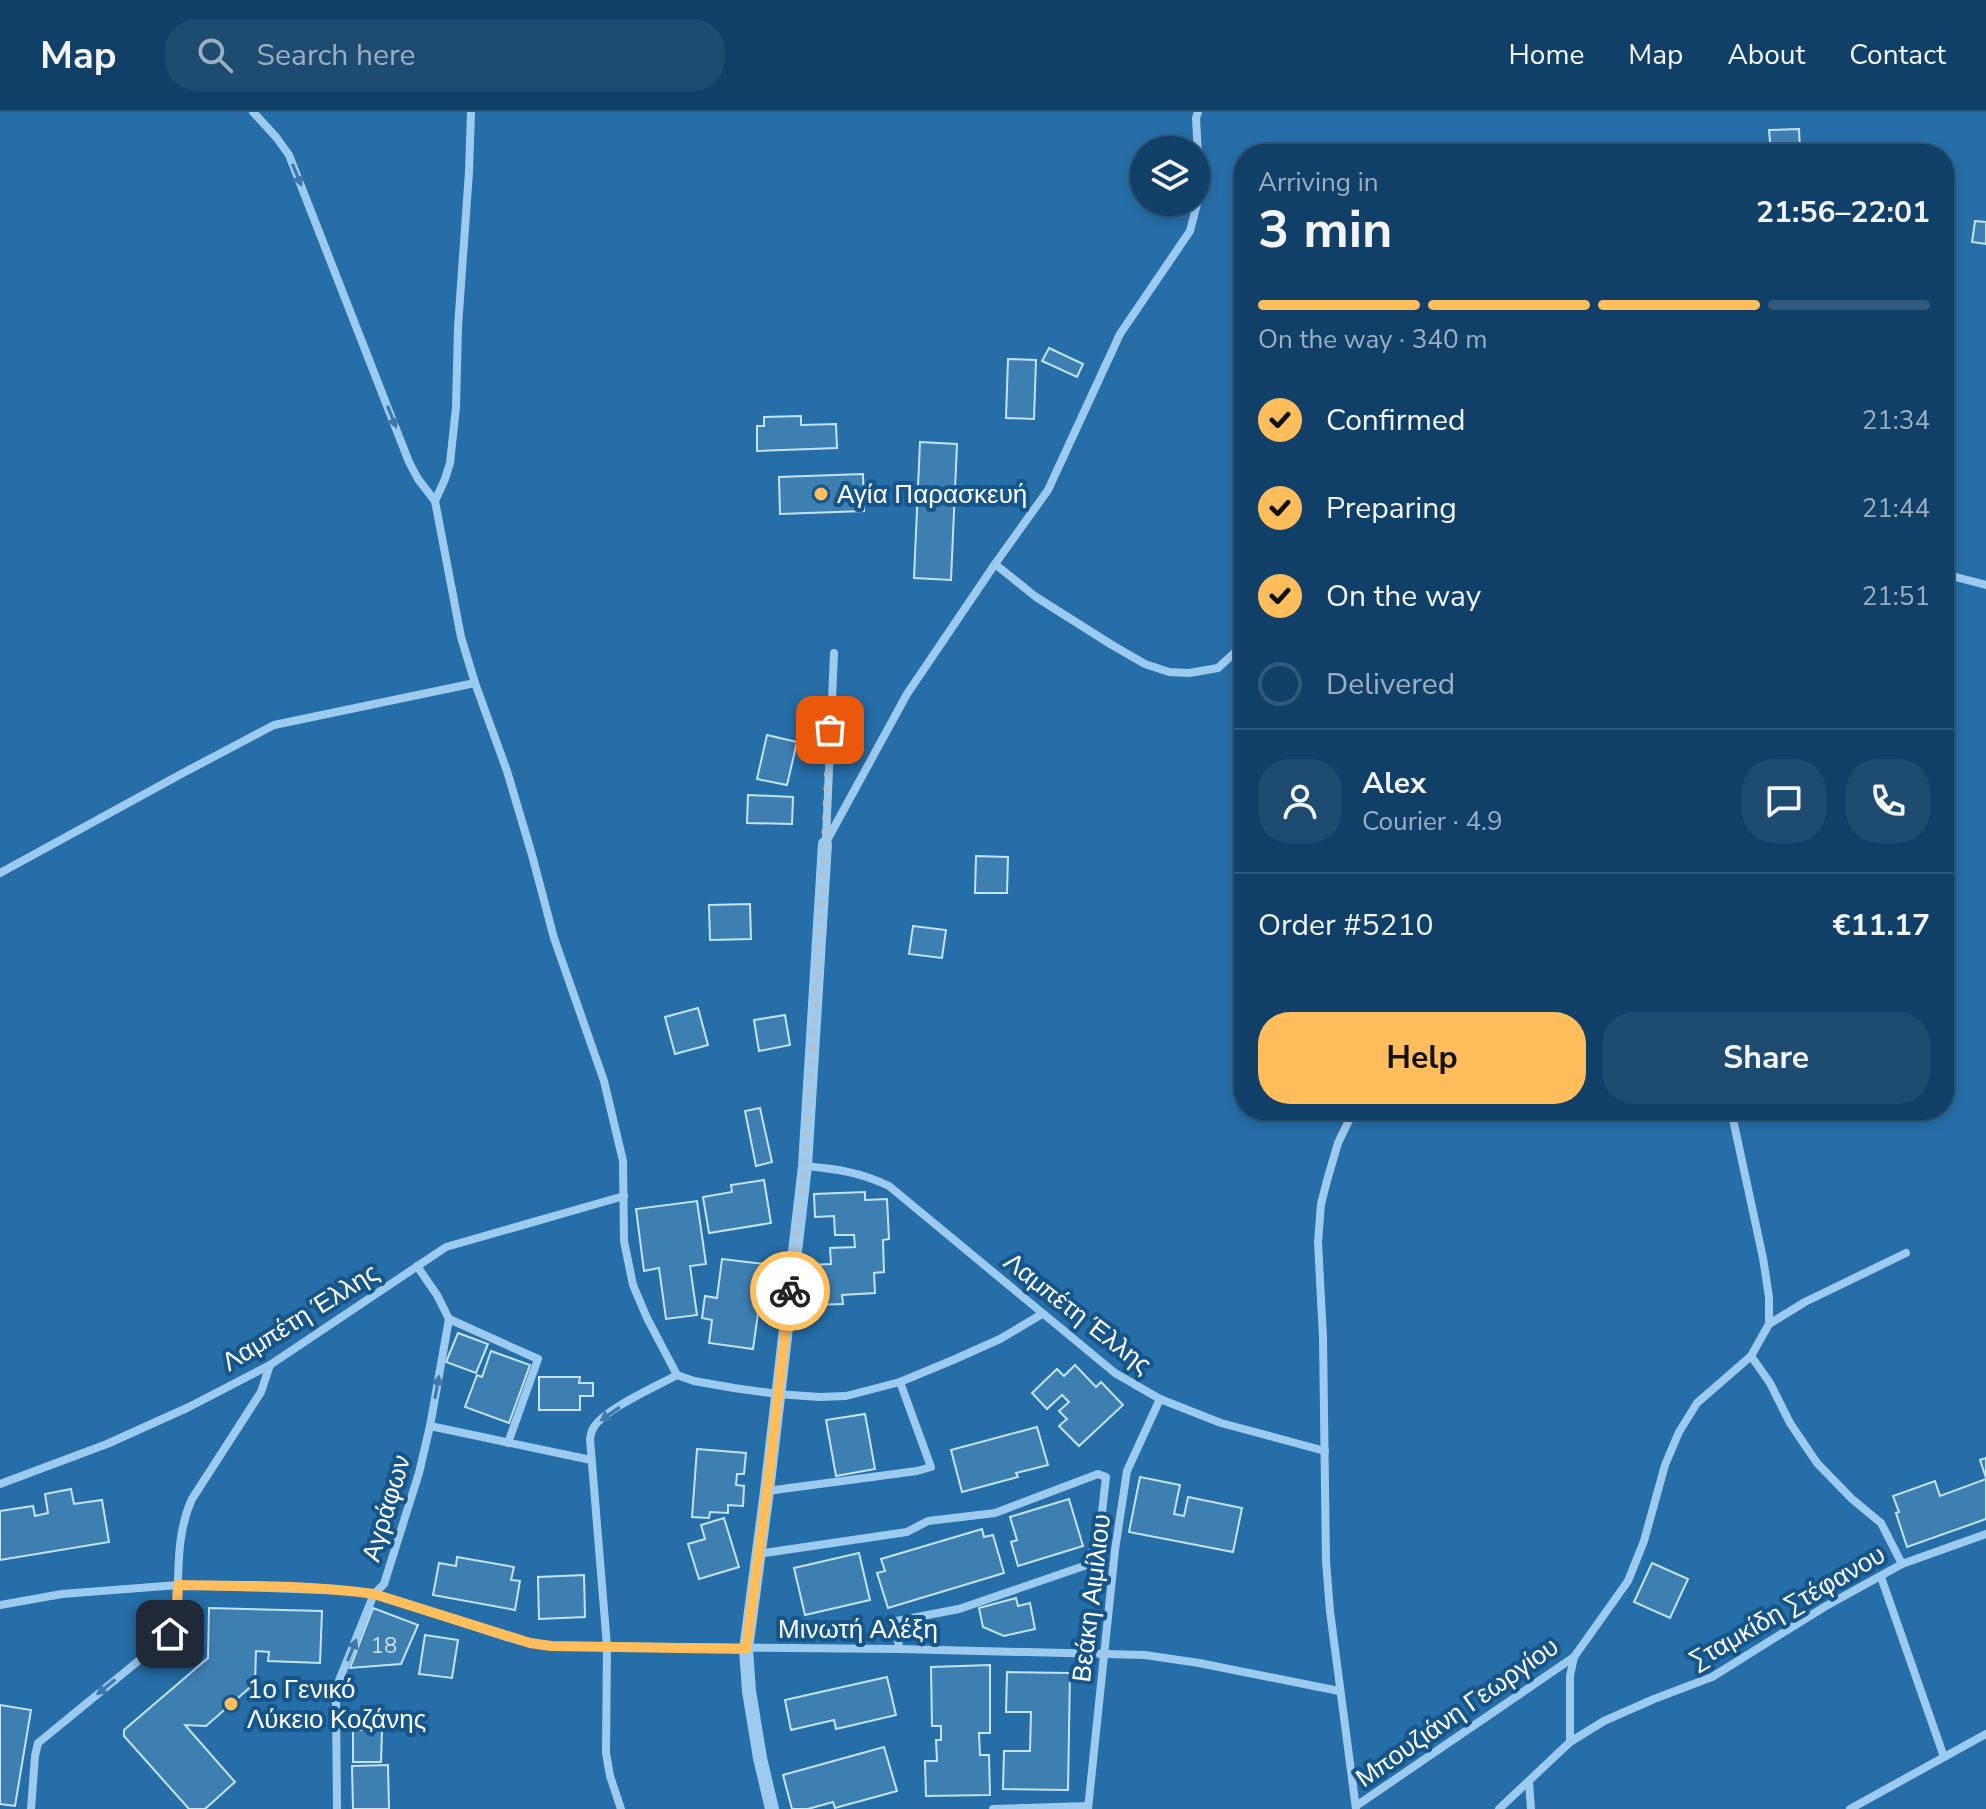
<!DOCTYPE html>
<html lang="en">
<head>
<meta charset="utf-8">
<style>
	:root { --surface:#104067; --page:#1e4b70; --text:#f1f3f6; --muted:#9cafc0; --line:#30597b; --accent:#ffbd5b }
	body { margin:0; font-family:"Nunito Sans",sans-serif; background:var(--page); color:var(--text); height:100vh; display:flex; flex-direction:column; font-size:30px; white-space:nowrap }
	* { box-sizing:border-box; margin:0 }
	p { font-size:26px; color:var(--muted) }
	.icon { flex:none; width:44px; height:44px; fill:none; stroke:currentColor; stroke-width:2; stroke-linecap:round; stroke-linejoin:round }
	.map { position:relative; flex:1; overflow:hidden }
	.details { position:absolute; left:1234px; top:32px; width:720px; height:976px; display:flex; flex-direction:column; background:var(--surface); border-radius:32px; box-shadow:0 4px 12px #0003,0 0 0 2px var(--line) }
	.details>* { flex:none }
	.controls { position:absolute; left:1130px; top:24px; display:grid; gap:16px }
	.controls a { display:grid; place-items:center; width:80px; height:80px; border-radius:50%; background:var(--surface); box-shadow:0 4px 12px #0003,0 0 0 2px var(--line); font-size:40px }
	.pin { position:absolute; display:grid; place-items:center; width:68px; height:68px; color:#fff; margin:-34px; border-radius:16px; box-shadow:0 4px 12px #0006 }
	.courier { position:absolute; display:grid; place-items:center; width:80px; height:80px; margin:-40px; border:6px solid #ffbd5b; border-radius:50%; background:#fff; color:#222; box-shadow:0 2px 10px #0007 }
	.headline em { font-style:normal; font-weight:700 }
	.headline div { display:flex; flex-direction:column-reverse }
	.headline { display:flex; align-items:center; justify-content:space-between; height:136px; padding:0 24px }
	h1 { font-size:52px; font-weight:700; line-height:60px }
	.bar { display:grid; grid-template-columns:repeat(4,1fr); gap:12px 8px; align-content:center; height:96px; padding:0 24px }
	.bar i { height:10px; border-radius:6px; background:var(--line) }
	.bar .selected { background:var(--accent) }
	.bar p { grid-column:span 4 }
	.line { display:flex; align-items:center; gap:20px; padding:0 24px; border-top:2px solid var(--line) }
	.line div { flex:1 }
	.round { display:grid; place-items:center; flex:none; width:84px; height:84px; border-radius:32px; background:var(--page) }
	ol { padding:0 24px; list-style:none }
	li { display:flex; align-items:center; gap:24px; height:88px }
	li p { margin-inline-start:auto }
	li .icon { padding:8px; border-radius:50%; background:var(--accent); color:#111; stroke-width:4 }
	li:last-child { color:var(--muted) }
	li i { width:44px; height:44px; border:4px solid var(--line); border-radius:50% }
	.primary-button { display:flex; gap:16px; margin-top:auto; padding:16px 24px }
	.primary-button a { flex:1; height:92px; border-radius:32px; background:var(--accent); color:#111; font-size:32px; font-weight:700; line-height:92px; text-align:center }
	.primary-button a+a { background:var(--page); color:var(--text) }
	header { display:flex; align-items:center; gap:48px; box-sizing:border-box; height:112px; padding:0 40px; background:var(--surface); border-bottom:2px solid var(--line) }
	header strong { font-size:38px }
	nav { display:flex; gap:44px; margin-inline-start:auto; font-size:28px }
	.search { width:560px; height:72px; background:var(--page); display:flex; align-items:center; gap:20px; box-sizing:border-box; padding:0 28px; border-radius:32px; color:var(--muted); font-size:30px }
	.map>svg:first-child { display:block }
	.green { fill:#256ea7; fill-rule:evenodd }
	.building { fill:#3e7fb2; stroke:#c3e3fb; stroke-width:2 }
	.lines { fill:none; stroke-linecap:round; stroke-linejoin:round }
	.minor { stroke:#9dcbef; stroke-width:8 }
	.tertiary { stroke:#9dcbef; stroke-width:14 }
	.oneway { fill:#3e78a8 }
	.done { stroke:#adc4d6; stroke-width:8; stroke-dasharray:0 14.4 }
	.route { stroke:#ffbd5b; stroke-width:10 }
	.poi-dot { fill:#ffbd5b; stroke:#155589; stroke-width:3 }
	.labels { text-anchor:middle; stroke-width:8; stroke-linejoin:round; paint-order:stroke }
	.number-label { font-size:22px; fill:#cfdfec }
	.poi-label { font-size:26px; fill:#fff; stroke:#155589; text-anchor:start }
	.street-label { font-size:26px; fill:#fff; stroke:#155589 }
</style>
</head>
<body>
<header>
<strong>Map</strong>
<div class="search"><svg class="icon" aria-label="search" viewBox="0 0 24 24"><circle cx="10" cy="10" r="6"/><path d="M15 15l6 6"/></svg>Search here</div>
<nav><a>Home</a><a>Map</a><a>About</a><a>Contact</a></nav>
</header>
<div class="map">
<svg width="1986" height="1697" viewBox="0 0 1986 1697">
	<rect width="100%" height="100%" fill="#155589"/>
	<path class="green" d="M0,0h1986v1697h-1986zM1144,38h52v52h-52zM1244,42h700v956h-700z"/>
	<g class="building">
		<path d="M1799,17l1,21 -29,2 -2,-22z"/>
		<path d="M1975,109l11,1v22l-14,-2z"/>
		<path d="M1049,236l34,16 -6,13 -35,-16z"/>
		<path d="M1008,247l28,1 -2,59 -28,-1z"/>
		<path d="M801,304v9l35,-1 1,24 -80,3v-25h7v-9z"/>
		<path d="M920,330l37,2 -6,136 -37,-2z"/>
		<path d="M863,362l1,37 -84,3 -1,-37z"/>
		<path d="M767,623l30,7 -10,43 -30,-6z"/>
		<path d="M748,683l45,2 -1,27 -45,-1z"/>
		<path d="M976,744l32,1 -1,36h-32z"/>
		<path d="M750,792l1,35 -41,1 -1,-35z"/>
		<path d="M913,814l33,4 -4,28 -33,-4z"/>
		<path d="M698,896l10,37 -33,9 -10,-37z"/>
		<path d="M785,903l5,30 -31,6 -5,-31z"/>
		<path d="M760,996l12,54 -16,4 -11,-55z"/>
		<path d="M764,1068l7,43 -62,10 -6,-36 29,-5 -1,-7z"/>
		<path d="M865,1080v8l22,-1 2,40 -6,1 1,32 -10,1 1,20 -33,2 1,9 -32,1 -2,-40 22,-1 -1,-16 25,-1 -1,-12h-19l-1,-19 -19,1 -1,-23z"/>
		<path d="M697,1089l9,63 -16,2 7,49 -31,4 -7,-51 -15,3 -8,-62z"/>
		<path d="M722,1147l43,5 -12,85 -44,-6 3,-23 -10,-2 3,-22 12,2z"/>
		<path d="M458,1221l30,11 -12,29 -30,-11z"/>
		<path d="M491,1239l39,14 -21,58 -44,-16 12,-32 5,2z"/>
		<path d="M1075,1253l21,22 5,-5 22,23 -44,41 -20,-20 8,-7 -8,-8 10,-9 -7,-7 -15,14 -15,-16 25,-24 7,7z"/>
		<path d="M539,1265h41l-1,6h14v13h-13v14h-41z"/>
		<path d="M865,1302l10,55 -39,7 -10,-56z"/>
		<path d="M1037,1315l11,38 -32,8 2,4 -56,15 -11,-42z"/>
		<path d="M697,1337l49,4 -2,21h-7l-1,11 8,1 -1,20 -15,-1v8l-18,-1 -1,6 -17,-1z"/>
		<path d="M1986,1346v20l-6,-18z"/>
		<path d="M1140,1365l40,8 -6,29 10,2 4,-19 54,11 -9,44 -104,-20z"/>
		<path d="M1986,1367v40l-79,28 -11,-34 3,-1 -6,-16 42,-15 5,15z"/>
		<path d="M71,1377l3,15 28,-4 7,42 -109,18v-49l33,-5 2,10 13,-3 -3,-19z"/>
		<path d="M1069,1387l14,47 -65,20 -7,-24 6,-2 -7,-23z"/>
		<path d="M724,1406l15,49 -40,12 -11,-35 17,-5 -4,-14z"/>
		<path d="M982,1417l2,8 9,-2 11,38 -116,35 -11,-35 8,-2 -4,-12z"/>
		<path d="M859,1441l11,47 -65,15 -11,-47z"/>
		<path d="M457,1445l57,10 -3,13 9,1 -5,29 -82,-15 6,-32 17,3z"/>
		<path d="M1652,1451l36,16 -18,39 -36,-16z"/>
		<path d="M584,1463l1,42 -46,2 -1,-42z"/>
		<path d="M1016,1486l2,8 12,-3 5,26 -31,7 -21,-9 -4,-19z"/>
		<path d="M209,1496l113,3 -2,52 -52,-2 1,-9 -13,-1 -1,32 -49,43 -21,-1 50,57 -30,27h-16l-65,-73v-6l84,-72z"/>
		<path d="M373,1496l45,17 -17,39 -51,4z"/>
		<path d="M425,1523l33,5 -6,38 -33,-4z"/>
		<path d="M990,1553v68h-11l1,22h9l1,40 -64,1 -1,-35h12l-1,-21h5v-14h-9l-1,-59z"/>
		<path d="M1007,1560l63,1 -2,117 -65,-1 1,-38h26l1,-39h-25z"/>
		<path d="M887,1565l9,38 -60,14 -2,-9 -43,10 -6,-30z"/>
		<path d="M0,1593l31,5 -16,96 -15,-2z"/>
		<path d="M353,1618h29l-1,32h-28z"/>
		<path d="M884,1635l13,44 -62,17 -2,-6 -25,7h-16l-9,-34z"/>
		<path d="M388,1653l1,44h-36l-1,-43z"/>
	</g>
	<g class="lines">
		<g class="minor">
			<path d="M253,0l23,25 13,18 120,307 9,17 17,22 26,136 14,46 32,88 25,84 22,83 50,143 19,80 1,80 9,44 14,33 30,57 17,6 40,7 43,6 43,3 26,-1 54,-14 53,-22 47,-21 42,-25"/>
			<path d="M435,389l10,-22 5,-16 6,-56 2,-80 11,-155 2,-60"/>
			<path d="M995,452l41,33 76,48 33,19 24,8 20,1 29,-5 26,-24"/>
			<path d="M1944,462l42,11"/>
			<path d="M826,727l8,-186"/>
			<path d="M825,732l82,-150 88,-130 53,-74 72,-156 70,-103 10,-39 -4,-74 2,-6"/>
			<path d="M0,761l183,-100 91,-48 201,-42"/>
			<path d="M1354,998l-16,33 -10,34 -7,27 -3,38 5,95 3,224 4,50 26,198"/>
			<path d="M1731,998l32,148 6,39v27"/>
			<path d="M805,1054c31,3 55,6 84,20l226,187 45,26 61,24 104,28"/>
			<path d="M449,1207l89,40 -30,84"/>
			<path d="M1751,1244l19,27 20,40 27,40 35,36 29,24 21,41"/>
			<path d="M430,1314l161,34"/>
			<path d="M0,1372l107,-40 82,-37 81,-42 176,-118 178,-51"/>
			<path d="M767,1379l150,-20 14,-4 -31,-85"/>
			<path d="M758,1442l149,-22 21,-11 67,-8 103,-39 8,3 -7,62 -15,27 -125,43 -63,12 3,28"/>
			<path d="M1881,1465l63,180"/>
			<path d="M0,1493l62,-11 116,-9 174,6 22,3 132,43 24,6 21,3 348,3 246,6 54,8 140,28"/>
			<path d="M1570,1630v-66l4,-19"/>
			<path d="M1529,1670l2,27"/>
			<path d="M1356,1694l218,-149 54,-76 16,-40 21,-76 14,-33 18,-29 54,-47 18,-32 36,-22 101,-49"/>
			<path d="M31,1697l4,-53 3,-13 115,-94 17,-15 6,-10c4,-42 -2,-86 16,-125l69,-107 9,-27"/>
			<path d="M337,1697l-1,-109 2,-17 36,-89 10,-10 35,-111 11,-47 19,-107 -12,-24 -20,-29"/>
			<path d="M621,1697l-11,-33 -4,-23 1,-107 -17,-207c1,-5 1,-8 4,-12 11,-18 63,-41 83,-52"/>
			<path d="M993,1697l95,-3"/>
			<path d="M1088,1697l27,-259 12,-79 33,-72"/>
			<path d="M1499,1697l71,-67 34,-21 50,-22 58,-22 114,-71 76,-42 84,-30"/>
			<path d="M1850,1697l136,-75"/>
		</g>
		<path class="tertiary" d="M772,1697l-12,-51 -11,-67 -3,-42 21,-158 38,-325 20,-322"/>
	</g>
	<defs><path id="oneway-solid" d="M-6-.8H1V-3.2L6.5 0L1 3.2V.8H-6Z" transform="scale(2)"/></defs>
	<g class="oneway">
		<use href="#oneway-solid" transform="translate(297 63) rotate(67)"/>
		<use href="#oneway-solid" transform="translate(392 305) rotate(68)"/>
		<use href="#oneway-solid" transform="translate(437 1275) rotate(-80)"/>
		<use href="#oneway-solid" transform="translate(610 1302) rotate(145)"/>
		<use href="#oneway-solid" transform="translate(352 1538) rotate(-68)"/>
		<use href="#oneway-solid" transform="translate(106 1575) rotate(141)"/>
	</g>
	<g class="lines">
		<path class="done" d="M790,1179l15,-125 20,-322 5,-114"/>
		<path class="route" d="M170,1522l6,-10 2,-39c65,1 131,0 196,9l156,49 21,3 195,3 21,-158 23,-200"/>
	</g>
	<g class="poi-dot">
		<circle cx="821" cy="382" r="8"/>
		<circle cx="231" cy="1592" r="8"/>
	</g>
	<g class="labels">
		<g class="number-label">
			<text x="384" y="1541">18</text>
		</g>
		<g class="poi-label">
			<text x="837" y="391">Αγία Παρασκευή</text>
			<text x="247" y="1586">1ο Γενικό<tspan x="247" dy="30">Λύκειο Κοζάνης</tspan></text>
		</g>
		<g class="street-label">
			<text transform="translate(1078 1201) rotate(38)" y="9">Λαμπέτη Έλλης</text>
			<text transform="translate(300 1205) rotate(-32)" y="9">Λαμπέτη Έλλης</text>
			<text transform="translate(386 1396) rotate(-73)" y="9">Αγράφων</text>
			<text transform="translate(1091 1486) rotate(-83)" y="9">Βεάκη Αιμίλιου</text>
			<text transform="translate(1787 1495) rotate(-30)" y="9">Σταμκίδη Στέφανου</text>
			<text x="858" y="1526">Μινωτή Αλέξη</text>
			<text transform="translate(1457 1600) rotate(-35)" y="9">Μπουζιάνη Γεωργίου</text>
		</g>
	</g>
</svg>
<div class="controls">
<a><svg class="icon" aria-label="layers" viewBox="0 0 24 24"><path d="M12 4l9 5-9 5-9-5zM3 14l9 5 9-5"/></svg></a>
</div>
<div class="pin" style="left:830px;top:618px;background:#ea580c"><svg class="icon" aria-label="bag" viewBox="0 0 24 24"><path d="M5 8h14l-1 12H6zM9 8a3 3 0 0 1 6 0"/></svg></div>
<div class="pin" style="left:170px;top:1522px;background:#1f2937"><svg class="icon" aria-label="home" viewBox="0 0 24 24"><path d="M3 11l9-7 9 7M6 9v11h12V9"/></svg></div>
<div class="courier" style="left:790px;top:1179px"><svg class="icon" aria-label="bike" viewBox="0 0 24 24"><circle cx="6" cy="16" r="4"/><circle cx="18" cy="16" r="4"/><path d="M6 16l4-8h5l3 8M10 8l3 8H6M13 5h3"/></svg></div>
<section class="details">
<div class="headline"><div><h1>3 min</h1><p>Arriving in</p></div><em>21:56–22:01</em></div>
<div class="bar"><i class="selected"></i><i class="selected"></i><i class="selected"></i><i></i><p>On the way · 340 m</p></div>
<ol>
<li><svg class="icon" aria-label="check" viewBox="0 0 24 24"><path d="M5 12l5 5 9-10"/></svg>Confirmed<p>21:34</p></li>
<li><svg class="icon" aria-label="check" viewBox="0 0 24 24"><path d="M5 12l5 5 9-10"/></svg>Preparing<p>21:44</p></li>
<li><svg class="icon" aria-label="check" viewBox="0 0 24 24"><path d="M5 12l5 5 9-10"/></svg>On the way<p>21:51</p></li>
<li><i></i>Delivered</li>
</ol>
<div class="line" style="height:144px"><a class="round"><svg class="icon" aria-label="person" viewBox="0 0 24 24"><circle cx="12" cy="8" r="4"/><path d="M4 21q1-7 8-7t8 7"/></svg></a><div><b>Alex</b><p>Courier · 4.9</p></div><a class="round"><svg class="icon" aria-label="chat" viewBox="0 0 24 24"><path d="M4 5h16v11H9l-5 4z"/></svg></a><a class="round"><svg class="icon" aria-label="phone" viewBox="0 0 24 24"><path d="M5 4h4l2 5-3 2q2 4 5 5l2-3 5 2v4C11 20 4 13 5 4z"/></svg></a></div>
<div class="line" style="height:104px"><div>Order #5210</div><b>€11.17</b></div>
<div class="primary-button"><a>Help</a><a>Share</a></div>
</section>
</div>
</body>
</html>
